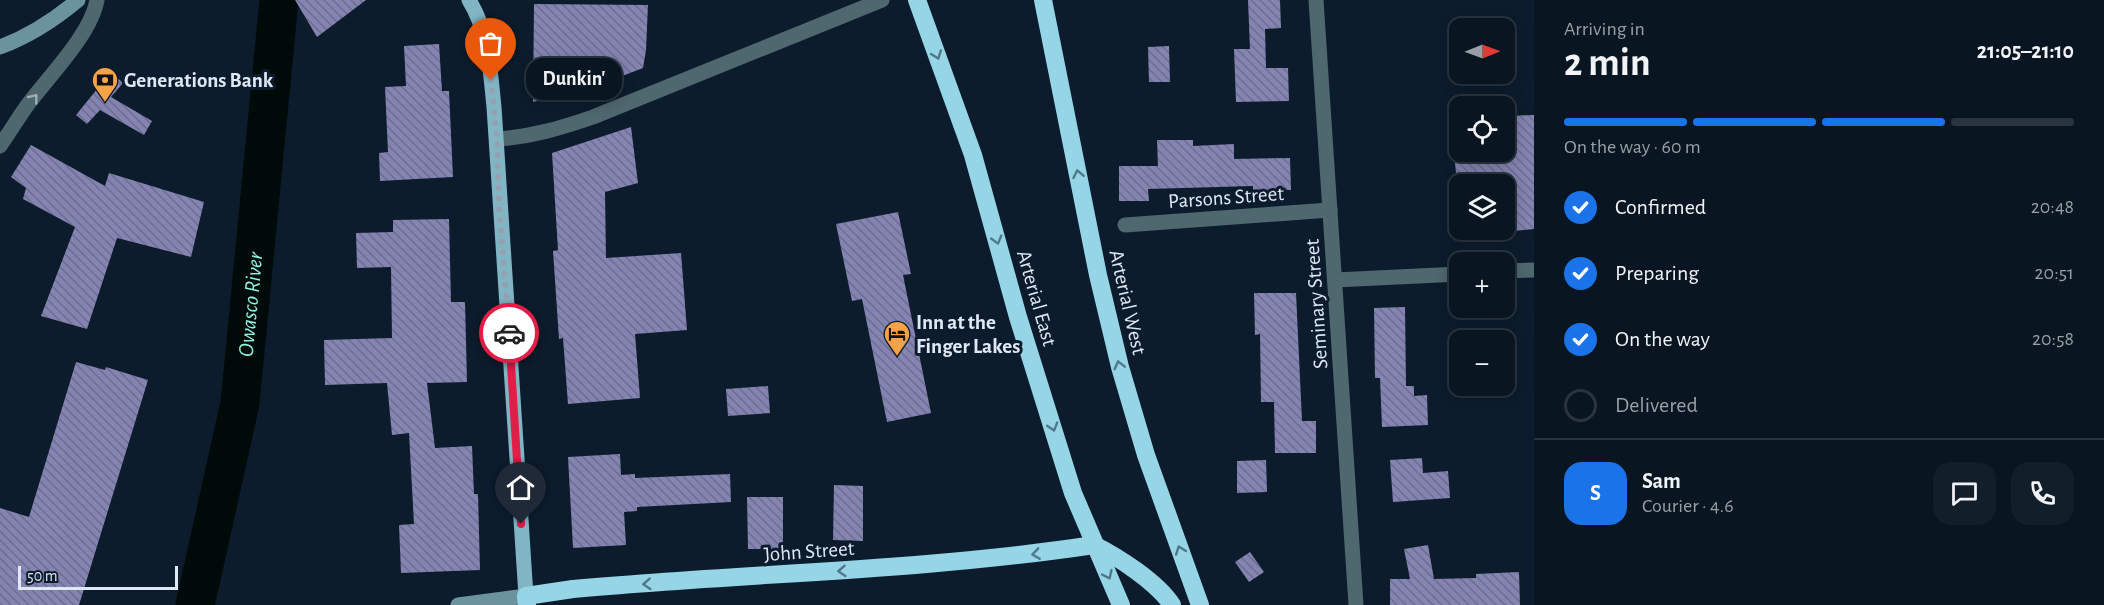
<!DOCTYPE html>
<html lang="en">
<head>
<meta charset="utf-8">
<style>
	:root { --surface:#091521; --page:#121e2a; --text:#f1f3f6; --muted:#999fa5; --line:#29343f; --accent:#1a73e8 }
	body { margin:0; font-family:"Alegreya Sans",sans-serif; background:var(--page); color:var(--text); height:100vh; display:flex; flex-direction:column; font-size:22px; white-space:nowrap }
	* { box-sizing:border-box; margin:0 }
	p { font-size:20px; color:var(--muted) }
	.icon { flex:none; width:33px; height:33px; fill:none; stroke:currentColor; stroke-width:2; stroke-linecap:round; stroke-linejoin:round }
	.map { position:relative; flex:1; overflow:hidden }
	.side { display:flex; flex-direction:column; background:var(--surface); width:570px }
	.side>* { flex:none }
	.needle { width:39px; rotate:89deg }
	.controls { position:absolute; left:1449px; top:18px; display:grid; gap:12px }
	.controls a { display:grid; place-items:center; width:66px; height:66px; border-radius:12px; background:var(--surface); box-shadow:0 3px 15px #0003,0 0 0 2px var(--line); font-size:30px }
	.scale { position:absolute; left:18px; bottom:15px; width:160px; box-sizing:border-box; padding-left:6px; border:3px solid #dfe9f5; border-top:0; font-size:16px; line-height:21px; white-space:nowrap; color:#dfe9f5; -webkit-text-stroke:4px #0c1c2c; paint-order:stroke }
	.pin { position:absolute; display:grid; place-items:center; width:51px; height:51px; color:#fff; margin:-62px -26px; border-radius:50% 50% 50% 0; rotate:-45deg; box-shadow:0 0 6px #0007 }
	.pin .icon { rotate:45deg }
	.courier { position:absolute; display:grid; place-items:center; width:60px; height:60px; margin:-30px; border:4px solid #e11d48; border-radius:50%; background:#fff; color:#222; box-shadow:0 2px 8px #0007 }
	.bubble { position:absolute; height:42px; border-radius:18px; background:var(--surface); box-shadow:0 3px 15px #0003,0 0 0 2px var(--line); font-size:20px; font-weight:700; line-height:42px; text-align:center }
	.headline em { font-style:normal; font-weight:700 }
	.headline div { display:flex; flex-direction:column-reverse }
	.headline { display:flex; align-items:center; justify-content:space-between; height:102px; padding:0 30px }
	h1 { font-size:39px; font-weight:700; line-height:45px }
	.bar { display:grid; grid-template-columns:repeat(4,1fr); gap:9px 6px; align-content:center; height:72px; padding:0 30px }
	.bar i { height:8px; border-radius:4px; background:var(--line) }
	.bar .current { background:var(--accent) }
	.bar p { grid-column:span 4 }
	.line { display:flex; align-items:center; gap:15px; padding:0 30px; border-top:2px solid var(--line) }
	.line div { flex:1 }
	.round { display:grid; place-items:center; flex:none; width:63px; height:63px; border-radius:18px; background:var(--page) }
	ol { padding:0 30px; list-style:none }
	li { display:flex; align-items:center; gap:18px; height:66px }
	li p { margin-inline-start:auto }
	li .icon { padding:6px; border-radius:50%; background:var(--accent); color:#fff; stroke-width:4 }
	li:last-child { color:var(--muted) }
	li i { width:33px; height:33px; border:3px solid var(--line); border-radius:50% }
	main { display:flex; flex:1; min-height:0 }
	.map>svg:first-child { display:block }
	.lines { fill:none; stroke-linecap:round; stroke-linejoin:round }
	.river { stroke:#000b09; stroke-width:39 }
	.building { fill:url(#building-back-hatch) }
	.street { stroke:#4f676e; stroke-width:15 }
	.secondary { stroke:#6b939e; stroke-width:15 }
	.primary { stroke:#81b5c4; stroke-width:15 }
	.highway { stroke:#95d5e6; stroke-width:18 }
	.oneway { stroke:#507889 }
	.oneway2 { stroke:#9eaeb8 }
	.done { stroke:#95a1af; stroke-width:6; stroke-dasharray:0 10.8 }
	.route { stroke:#e11d48; stroke-width:8 }
	.labels { text-anchor:middle; stroke-width:6; stroke-linejoin:round; paint-order:stroke }
	.poi-label { font-size:21px; font-weight:bold; fill:#dfe9f5; stroke:#0c1c2c; text-anchor:start }
	.street-label { font-size:21px; fill:#dfe9f5; stroke:#0c1c2c }
	.water-label { font-size:22px; font-style:italic; fill:#8ff4e3; stroke:#0c1c2c }
</style>
</head>
<body>
<main>
<div class="map">
<svg width="1534" height="605" viewBox="0 0 1534 605">
	<defs>
		<pattern id="building-back-hatch" width="6" height="6" patternUnits="userSpaceOnUse" patternTransform="scale(1.5)"><rect width="6" height="6" fill="#8483b1"/><path d="M-1 5l2 2M0 0l6 6M5-1l2 2" fill="none" stroke="#6d6e8d"/></pattern>
	</defs>
	<rect width="100%" height="100%" fill="#0c1c2c"/>
	<g class="lines">
		<path class="river" id="s1" d="M195,605l45,-202 39,-403"/>
	</g>
	<g class="building">
		<path d="M295,0h71l-49,37z"/>
		<path d="M1248,0h32l1,28 -16,1 1,39h22l1,33 -53,1 -2,-53h16z"/>
		<path d="M534,4l114,1 -2,45 -3,18 -39,15 -71,19z"/>
		<path d="M439,44l3,47h7l4,86 -73,4 -1,-28 9,-1 -3,-65 21,-1 -2,-40z"/>
		<path d="M1169,46l1,36h-21l-1,-35z"/>
		<path d="M111,72l12,11 -12,14 41,24 -8,14 -44,-25 -13,14 -11,-9z"/>
		<path d="M1534,115v114l-30,3v-48h-47l-3,-32h50v-36z"/>
		<path d="M631,127l7,56 -33,9 1,66 75,-5 6,77 -52,4 5,64 -72,6 -5,-66 -4,1 -6,-88 5,-1 -6,-97z"/>
		<path d="M1157,140h36v6l41,-2v15l56,-1 1,32 -38,1v-5l-105,3 1,12h-30v-35h39z"/>
		<path d="M31,145l74,41 4,-13 95,29 -13,55 -74,-19 -30,91 -46,-13 34,-89 -52,-28 3,-11 -15,-11z"/>
		<path d="M898,212l13,62 -8,1 28,138 -44,9 -25,-123 -10,2 -16,-77z"/>
		<path d="M449,219l2,83h14l2,80 -40,1 8,65 37,-2 2,48h4l2,76 -79,3 -2,-48 15,-1 -5,-91 -17,2 -5,-52 -62,2 -1,-45 68,-2 -1,-71 -34,1 -1,-35 37,-1v-12z"/>
		<path d="M1254,293h42l6,128h14v32h-41l-1,-51h-13l-1,-68 -5,1z"/>
		<path d="M1405,307l1,79h8v10l13,-1 1,30 -46,2 -2,-49h-5l-1,-70z"/>
		<path d="M76,362l29,8 1,-3 42,13 -69,225h-79v-97l29,9z"/>
		<path d="M768,386l2,27 -42,3 -2,-27z"/>
		<path d="M620,454l1,21 14,-1v4l95,-4 1,28 -94,5v4l-13,1 2,33 -53,3 -5,-91z"/>
		<path d="M1422,458l1,15 25,-2 2,27 -57,4 -3,-42z"/>
		<path d="M1266,460l1,32 -30,1v-32z"/>
		<path d="M834,485l29,1v55l-30,-1z"/>
		<path d="M747,497h36v52h-35z"/>
		<path d="M1428,545l6,34 42,-1v-4l43,-2 1,33h-130v-26h20l-6,-30z"/>
		<path d="M1250,552l14,20 -15,10 -14,-20z"/>
	</g>
	<g class="lines">
		<g class="street">
			<path d="M1316,0l40,605"/>
			<path d="M497,139c34,-2 64,-11 96,-22l289,-117"/>
			<path d="M0,146c9,-13 17,-26 26,-39 21,-29 65,-72 71,-107"/>
			<path d="M1125,225l205,-15"/>
			<path d="M1504,271l30,-1"/>
			<path d="M1335,280l125,-6"/>
		</g>
		<g class="secondary">
			<path d="M0,47c30,-11 53,-26 78,-47"/>
			<path d="M458,605l68,-9"/>
		</g>
		<path class="primary" d="M469,0c20,32 21,70 25,107l32,489"/>
		<g class="highway">
			<path d="M917,0l56,155 45,162 55,176 48,112"/>
			<path d="M1043,0l55,275 22,92 26,88 54,150"/>
			<path d="M1094,545c24,12 63,37 78,60"/>
			<path d="M527,605l-1,-9 47,-7c174,-16 348,-18 521,-44"/>
		</g>
	</g>
	<defs><path id="oneway-chevron" d="M-2-3.5L2.5 0L-2 3.5" fill="none" stroke-width="1.6" stroke-linecap="round" stroke-linejoin="round" transform="scale(1.5)"/></defs>
	<g class="oneway">
		<use href="#oneway-chevron" transform="translate(937 55) rotate(70)"/>
		<use href="#oneway-chevron" transform="translate(1078 174) rotate(-101)"/>
		<use href="#oneway-chevron" transform="translate(997 240) rotate(74)"/>
		<use href="#oneway-chevron" transform="translate(1119 365) rotate(-104)"/>
		<use href="#oneway-chevron" transform="translate(1053 427) rotate(73)"/>
		<use href="#oneway-chevron" transform="translate(1180 550) rotate(-110)"/>
		<use href="#oneway-chevron" transform="translate(1036 554) rotate(172)"/>
		<use href="#oneway-chevron" transform="translate(842 571) rotate(176)"/>
		<use href="#oneway-chevron" transform="translate(1108 575) rotate(65)"/>
		<use href="#oneway-chevron" transform="translate(647 584) rotate(176)"/>
	</g>
	<use class="oneway2" href="#oneway-chevron" transform="translate(34 98) rotate(-52)"/>
	<g class="lines">
		<path class="done" d="M491,80l6,59 2,66 10,128"/>
		<path class="route" d="M509,333l12,191"/>
	</g>
	<defs>
		<g id="bank-pin" transform="scale(1.35)"><path d="M0 17L-7.5 6A9.5 9.5 0 1 1 7.5 6Z" fill="#f6a247" stroke="#0c1c2c"/><path d="M-6-4H6V4H-6ZM0-2.3a2.3 2.3 0 1 0 0 4.6a2.3 2.3 0 1 0 0-4.6Z" fill="#111"/></g>
		<g id="hotel-pin" transform="scale(1.35)"><path d="M0 17L-7.5 6A9.5 9.5 0 1 1 7.5 6Z" fill="#f6a247" stroke="#0c1c2c"/><path d="M-6-4.5h1.5V1H6V5H4.5V3h-9V5H-6ZM-4 0a1.8 1.8 0 1 1 3.6 0ZM.5 0V-2.5h3Q6-2.5 6 0Z" fill="#111"/></g>
	</defs>
	<g fill-rule="evenodd">
		<use href="#bank-pin" x="105" y="80"/>
		<use href="#hotel-pin" x="897" y="334"/>
	</g>
	<g class="labels">
		<g class="poi-label">
			<text x="124" y="87">Generations Bank</text>
			<text x="916" y="329">Inn at the<tspan x="916" dy="24">Finger Lakes</tspan></text>
		</g>
		<g class="street-label">
			<text transform="translate(1226 197) rotate(-4)" y="7">Parsons Street</text>
			<text transform="translate(1037 298) rotate(74)" y="7">Arterial East</text>
			<text transform="translate(1128 302) rotate(77)" y="7">Arterial West</text>
			<text transform="translate(1316 304) rotate(-94)" y="7">Seminary Street</text>
			<text transform="translate(809 551) rotate(-4)" y="7">John Street</text>
		</g>
		<g class="water-label">
			<text dy="8" stroke="none"><textPath href="#s1" startOffset="306">Owasco River</textPath></text>
		</g>
	</g>
</svg>
<div class="controls">
<a><svg class="needle" viewBox="-14 -14 28 28"><path d="M0-13l5 13h-10z" fill="#e53935"/><path d="M0 13l5-13h-10z" fill="#999fa5"/></svg></a>
<a><svg class="icon" aria-label="locate" viewBox="0 0 24 24"><circle cx="12" cy="12" r="6"/><path d="M12 2v4M12 18v4M2 12h4M18 12h4"/></svg></a>
<a><svg class="icon" aria-label="layers" viewBox="0 0 24 24"><path d="M12 4l9 5-9 5-9-5zM3 14l9 5 9-5"/></svg></a>
<a>+</a>
<a>−</a>
</div>
<div class="scale">50 m</div>
<div class="pin" style="left:491px;top:80px;background:#ea580c"><svg class="icon" aria-label="bag" viewBox="0 0 24 24"><path d="M5 8h14l-1 12H6zM9 8a3 3 0 0 1 6 0"/></svg></div>
<div class="pin" style="left:521px;top:524px;background:#1f2937"><svg class="icon" aria-label="home" viewBox="0 0 24 24"><path d="M3 11l9-7 9 7M6 9v11h12V9"/></svg></div>
<div class="courier" style="left:509px;top:333px"><svg class="icon" aria-label="car" viewBox="0 0 24 24"><path d="M5 17H2v-5l4-1 3-4h7l3 4 3 1v5h-3M9 17h6M6 11h13"/><circle cx="7" cy="17" r="2"/><circle cx="17" cy="17" r="2"/></svg></div>
<div class="bubble" style="left:526px;top:58px;width:96px">Dunkin'</div>
</div>
<section class="side">
<div class="headline"><div><h1>2 min</h1><p>Arriving in</p></div><em>21:05–21:10</em></div>
<div class="bar"><i class="current"></i><i class="current"></i><i class="current"></i><i></i><p>On the way · 60 m</p></div>
<ol>
<li><svg class="icon" aria-label="check" viewBox="0 0 24 24"><path d="M5 12l5 5 9-10"/></svg>Confirmed<p>20:48</p></li>
<li><svg class="icon" aria-label="check" viewBox="0 0 24 24"><path d="M5 12l5 5 9-10"/></svg>Preparing<p>20:51</p></li>
<li><svg class="icon" aria-label="check" viewBox="0 0 24 24"><path d="M5 12l5 5 9-10"/></svg>On the way<p>20:58</p></li>
<li><i></i>Delivered</li>
</ol>
<div class="line" style="height:108px"><b class="round" style="background:var(--accent);color:#fff">S</b><div><b>Sam</b><p>Courier · 4.6</p></div><a class="round"><svg class="icon" aria-label="chat" viewBox="0 0 24 24"><path d="M4 5h16v11H9l-5 4z"/></svg></a><a class="round"><svg class="icon" aria-label="phone" viewBox="0 0 24 24"><path d="M5 4h4l2 5-3 2q2 4 5 5l2-3 5 2v4C11 20 4 13 5 4z"/></svg></a></div>
</section>
</main>
</body>
</html>
